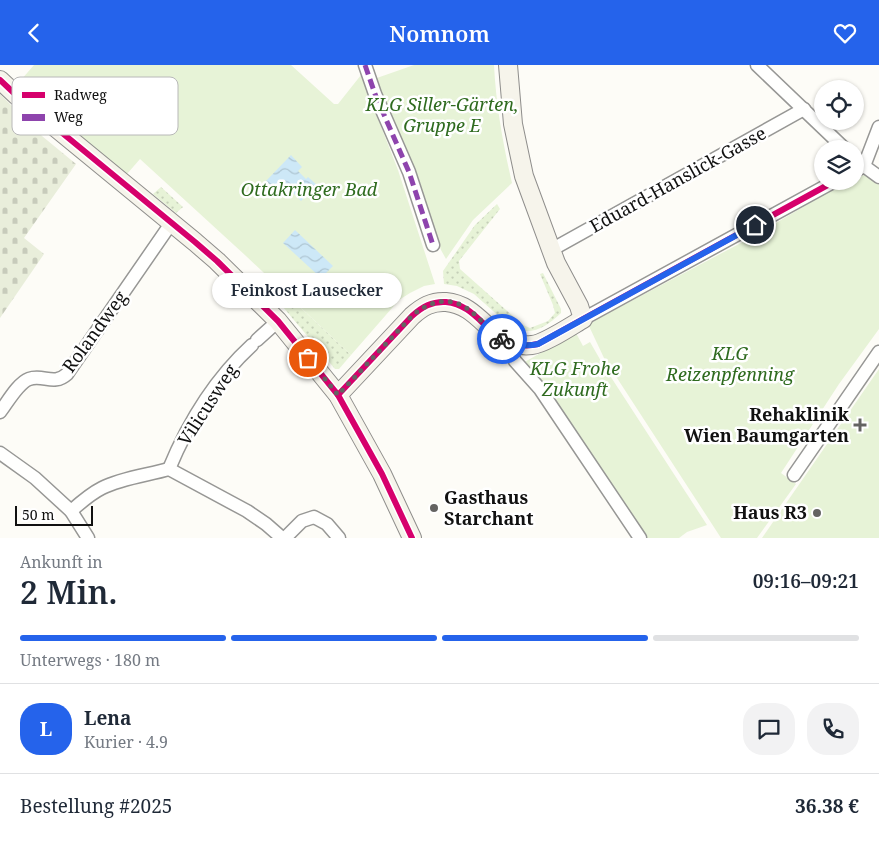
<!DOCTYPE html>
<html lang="de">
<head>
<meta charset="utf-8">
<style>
	:root { --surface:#fff; --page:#f2f2f3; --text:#1f2937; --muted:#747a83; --line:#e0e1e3; --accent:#2563eb }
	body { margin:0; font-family:"Noto Serif",serif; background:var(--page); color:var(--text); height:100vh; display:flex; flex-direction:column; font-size:19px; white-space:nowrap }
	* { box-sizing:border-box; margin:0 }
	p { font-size:16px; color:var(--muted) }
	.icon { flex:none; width:28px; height:28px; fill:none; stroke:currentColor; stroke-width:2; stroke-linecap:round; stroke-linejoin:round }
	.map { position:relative; height:473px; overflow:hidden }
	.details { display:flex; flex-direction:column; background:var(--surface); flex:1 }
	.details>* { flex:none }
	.tools { position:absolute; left:814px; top:15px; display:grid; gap:10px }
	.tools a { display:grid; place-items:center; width:50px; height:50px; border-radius:50%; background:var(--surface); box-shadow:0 1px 4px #0004; font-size:25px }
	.scale { position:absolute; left:15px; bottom:12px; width:78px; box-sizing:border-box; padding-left:5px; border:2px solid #111; border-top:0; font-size:14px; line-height:18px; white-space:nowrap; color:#111; -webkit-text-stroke:4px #fff; paint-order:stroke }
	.pin { position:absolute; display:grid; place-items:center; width:42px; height:42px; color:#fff; margin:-21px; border:2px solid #fff; border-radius:50%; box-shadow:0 1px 5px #0007 }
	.courier { position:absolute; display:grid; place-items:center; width:50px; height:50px; margin:-25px; border:4px solid #2563eb; border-radius:50%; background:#fff; color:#222; box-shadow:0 1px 6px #0007 }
	.bubble { position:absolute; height:35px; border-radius:18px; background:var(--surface); box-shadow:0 1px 4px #0004; font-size:16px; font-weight:600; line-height:35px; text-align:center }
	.overview em { font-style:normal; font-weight:600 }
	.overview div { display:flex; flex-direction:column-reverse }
	.overview { display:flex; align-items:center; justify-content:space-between; height:85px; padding:0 20px }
	h1 { font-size:32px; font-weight:600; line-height:38px }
	.bar { display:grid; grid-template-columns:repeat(4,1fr); gap:8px 5px; align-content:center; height:60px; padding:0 20px }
	.bar i { height:6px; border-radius:4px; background:var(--line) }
	.bar .selected { background:var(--accent) }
	.bar p { grid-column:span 4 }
	.line { display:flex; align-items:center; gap:12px; padding:0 20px; border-top:1px solid var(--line) }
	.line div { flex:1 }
	.round { display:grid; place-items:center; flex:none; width:52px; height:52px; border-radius:20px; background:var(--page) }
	header { display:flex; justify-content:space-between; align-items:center; height:65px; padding:0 20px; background:var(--accent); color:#fff; font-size:22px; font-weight:600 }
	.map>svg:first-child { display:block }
	.grass { fill:url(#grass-dots) }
	.cemetery { fill:url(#cemetery-stones) }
	.park { fill:#e7f3d7 }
	.water { fill:url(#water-waves) }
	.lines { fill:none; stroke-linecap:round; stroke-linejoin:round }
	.street-casing { stroke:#979795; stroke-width:15 }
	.secondary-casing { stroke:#8e8d8b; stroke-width:20 }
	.street { stroke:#fffffe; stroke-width:12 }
	.secondary { stroke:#f6f4eb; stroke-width:18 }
	.quiet { stroke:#8e44ad; stroke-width:5; stroke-dasharray:10 5; stroke-linecap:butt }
	.cycleway-casing { stroke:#fff; stroke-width:9 }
	.cycleway { stroke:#d6006c; stroke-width:6 }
	.done { stroke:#646362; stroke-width:5; stroke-dasharray:0 9 }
	.route { stroke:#2563eb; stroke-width:6 }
	.poi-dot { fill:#646362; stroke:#fff; stroke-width:2 }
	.labels { text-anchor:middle; stroke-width:5; stroke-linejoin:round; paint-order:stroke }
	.park-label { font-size:18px; font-style:italic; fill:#2f6b1f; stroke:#fff }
	.street-label { font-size:18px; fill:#111; stroke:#fff }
	.poi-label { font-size:18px; font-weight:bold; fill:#111; stroke:#fff; text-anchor:end }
	.key { fill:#fff; stroke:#b8b8b8; stroke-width:1 }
	.key-label { font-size:14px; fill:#111 }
</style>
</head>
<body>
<header><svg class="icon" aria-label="back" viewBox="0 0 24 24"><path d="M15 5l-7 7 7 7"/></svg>Nomnom<svg class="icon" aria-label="heart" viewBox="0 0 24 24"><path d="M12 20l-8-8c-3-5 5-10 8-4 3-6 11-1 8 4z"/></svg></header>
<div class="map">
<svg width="879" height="473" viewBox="0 0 879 473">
	<defs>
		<pattern id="grass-dots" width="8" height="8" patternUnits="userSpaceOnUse" patternTransform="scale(1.25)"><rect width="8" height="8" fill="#e7f3d7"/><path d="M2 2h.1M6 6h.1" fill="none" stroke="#c5cfb8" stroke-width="1.8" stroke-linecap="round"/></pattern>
		<pattern id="cemetery-stones" width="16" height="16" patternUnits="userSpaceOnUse" patternTransform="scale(1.25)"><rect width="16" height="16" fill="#e9eedb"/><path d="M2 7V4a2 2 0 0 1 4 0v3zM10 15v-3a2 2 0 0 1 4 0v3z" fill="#c7cbbb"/></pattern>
		<pattern id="water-waves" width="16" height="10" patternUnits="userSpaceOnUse" patternTransform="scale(1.25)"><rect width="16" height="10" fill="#cde8f7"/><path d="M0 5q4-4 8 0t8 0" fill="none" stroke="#afc6d3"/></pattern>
	</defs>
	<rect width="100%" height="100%" fill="#fdfcf7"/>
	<g class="grass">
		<path d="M161,122l22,20 -7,6 -23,-19z"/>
		<path d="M497,139l3,5 -41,52 1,8 63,56 7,3 18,-7 7,-8 -2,-8 -13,-31 3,-1 18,36v4c-15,14 -28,23 -49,15l-38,-34 -17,-8 -13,-2 -1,-13 32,-46z"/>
		<path d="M285,228l66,62 -12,14h-4l-57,-68z"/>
	</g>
	<path class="cemetery" d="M0,29l42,42 34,28 -52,74 20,16 -44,64z"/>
	<g class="park">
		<path d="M34,0h257l43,39h4l23,-29 37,95 37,114 -11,2 -14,7 -11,7 -48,55 -105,-99 -106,-97 -13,15 -89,-74 -17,-20z"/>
		<path d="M414,0h80c2,40 9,79 18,118l-39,37 -27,39 -5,-9 -21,-67 -46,-104z"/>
		<path d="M866,110l13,10v144l-40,55 -58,89 15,11 -39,54h-36l-117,-180 -16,-34 166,-88 93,-55h8l1,-5z"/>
		<path d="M576,268l7,13 7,-4 15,26 102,157 -20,7 -8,6h-36l-122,-174z"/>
		<path d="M879,304v169h-117z"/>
	</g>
	<g class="water">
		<path d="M291,90l11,12 -4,4 8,8 2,-2 9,8 -16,16 -8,-8 4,-5 -4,-4 -7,8 -8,-7 -4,4 -8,-8z"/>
		<path d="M295,165l38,36 -12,12 -38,-35z"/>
	</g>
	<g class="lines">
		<g class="street-casing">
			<g id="street">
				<path d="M365,0l10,29 34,78 24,73"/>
				<path d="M757,0l88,84"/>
				<path d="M855,93l9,8 15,11"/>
				<path d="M855,106l9,-5 15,-39"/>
				<path d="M551,185l253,-141"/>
				<path d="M583,254l252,-138"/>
				<path d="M257,275l21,-19"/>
				<path d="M505,275l10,21 25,28 100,149"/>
				<path d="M0,347c7,-9 18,-29 29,-33 14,-5 25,7 38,-5l105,-152"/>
				<path d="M0,388l35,25 36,33 17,27"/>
				<path d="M169,404c19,-46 47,-91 83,-124"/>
				<path d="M794,410l85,-123"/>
				<path d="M71,446c9,-8 19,-17 31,-23 19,-10 46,-13 67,-19l78,42 19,13 16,14"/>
				<path d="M285,473l17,-17 12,-4 13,7 12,14"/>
			</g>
		</g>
		<g class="secondary-casing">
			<g id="secondary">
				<path d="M0,15l16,15 179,147 22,19 61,60 60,74 44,79 30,64"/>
				<path d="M338,330l74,-79c10,-9 20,-15 34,-14 37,3 46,48 86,43 12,-1 39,-19 51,-26l-4,-13 -23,-43 -32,-87 -11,-52 -5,-59"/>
			</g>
		</g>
		<use href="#street" class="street"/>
		<use href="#secondary" class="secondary"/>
		<path class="quiet" d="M365,0l10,29 34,78 24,73"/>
		<g class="cycleway-casing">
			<g id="cycleway">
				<path d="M0,15l16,15 179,147 22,19 61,60 60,74 44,79 30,64"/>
				<path d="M338,330l74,-79c10,-9 20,-15 34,-14 30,3 39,32 65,41 9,3 18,3 27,1l45,-25 252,-138"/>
			</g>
		</g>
		<use href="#cycleway" class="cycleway"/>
	</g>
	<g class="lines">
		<path class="done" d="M308,293l30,37 74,-79c18,-16 40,-21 60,-4 10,9 19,19 30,27"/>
		<path class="route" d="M502,274c12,6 23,8 36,5l217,-119"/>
	</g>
	<g class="poi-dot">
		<path d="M857.5 352.5h5v5h5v5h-5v5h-5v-5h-5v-5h5z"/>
		<circle cx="434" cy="443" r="5"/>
		<circle cx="817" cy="448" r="5"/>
	</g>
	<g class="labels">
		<g class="park-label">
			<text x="442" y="46">KLG Siller-Gärten,<tspan x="442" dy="21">Gruppe E</tspan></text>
			<text x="309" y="131">Ottakringer Bad</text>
			<text x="730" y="295">KLG<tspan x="730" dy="21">Reizenpfenning</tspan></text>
			<text x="575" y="310">KLG Frohe<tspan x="575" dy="21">Zukunft</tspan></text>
		</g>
		<g class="street-label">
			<text transform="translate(678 115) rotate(-29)" y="6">Eduard-Hanslick-Gasse</text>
			<text transform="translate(95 267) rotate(-54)" y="6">Rolandweg</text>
			<text transform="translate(208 340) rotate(-57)" y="6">Vilicusweg</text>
		</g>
		<g class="poi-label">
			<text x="849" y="356">Rehaklinik<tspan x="849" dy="21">Wien Baumgarten</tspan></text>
			<text x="444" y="439" text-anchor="start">Gasthaus<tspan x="444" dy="21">Starchant</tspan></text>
			<text x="807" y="454">Haus R3</text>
		</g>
	</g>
	<rect x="12" y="12" width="166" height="58" rx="8" class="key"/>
	<rect x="22" y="27" width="23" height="6" fill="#d6006c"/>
	<rect x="22" y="49" width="23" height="7" fill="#8e44ad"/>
	<g class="key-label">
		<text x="54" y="35">Radweg</text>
		<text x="54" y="57">Weg</text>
	</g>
</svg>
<div class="tools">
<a><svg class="icon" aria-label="locate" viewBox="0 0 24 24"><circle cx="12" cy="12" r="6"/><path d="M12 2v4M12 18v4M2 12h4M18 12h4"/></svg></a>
<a><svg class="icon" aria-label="layers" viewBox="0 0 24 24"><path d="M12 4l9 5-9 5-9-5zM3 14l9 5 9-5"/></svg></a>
</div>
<div class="scale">50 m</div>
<div class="pin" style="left:308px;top:293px;background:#ea580c"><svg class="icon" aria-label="bag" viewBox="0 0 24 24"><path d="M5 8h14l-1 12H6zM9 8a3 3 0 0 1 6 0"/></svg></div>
<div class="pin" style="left:755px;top:160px;background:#1f2937"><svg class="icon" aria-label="home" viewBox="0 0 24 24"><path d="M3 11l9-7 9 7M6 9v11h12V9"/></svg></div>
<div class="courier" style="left:502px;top:274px"><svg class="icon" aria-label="bike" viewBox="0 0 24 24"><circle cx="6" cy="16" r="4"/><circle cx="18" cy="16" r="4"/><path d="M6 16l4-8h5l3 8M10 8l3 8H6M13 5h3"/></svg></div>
<div class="bubble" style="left:212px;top:208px;width:190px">Feinkost Lausecker</div>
</div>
<section class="details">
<div class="overview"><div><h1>2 Min.</h1><p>Ankunft in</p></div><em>09:16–09:21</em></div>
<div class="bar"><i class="selected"></i><i class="selected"></i><i class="selected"></i><i></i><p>Unterwegs · 180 m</p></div>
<div class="line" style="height:90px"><b class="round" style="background:var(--accent);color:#fff">L</b><div><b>Lena</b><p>Kurier · 4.9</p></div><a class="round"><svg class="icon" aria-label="chat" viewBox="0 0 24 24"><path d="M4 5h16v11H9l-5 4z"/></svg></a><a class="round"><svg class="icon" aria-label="phone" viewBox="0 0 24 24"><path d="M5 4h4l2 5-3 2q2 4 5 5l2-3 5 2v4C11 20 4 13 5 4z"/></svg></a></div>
<div class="line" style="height:65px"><div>Bestellung #2025</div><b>36.38 €</b></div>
</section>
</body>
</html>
